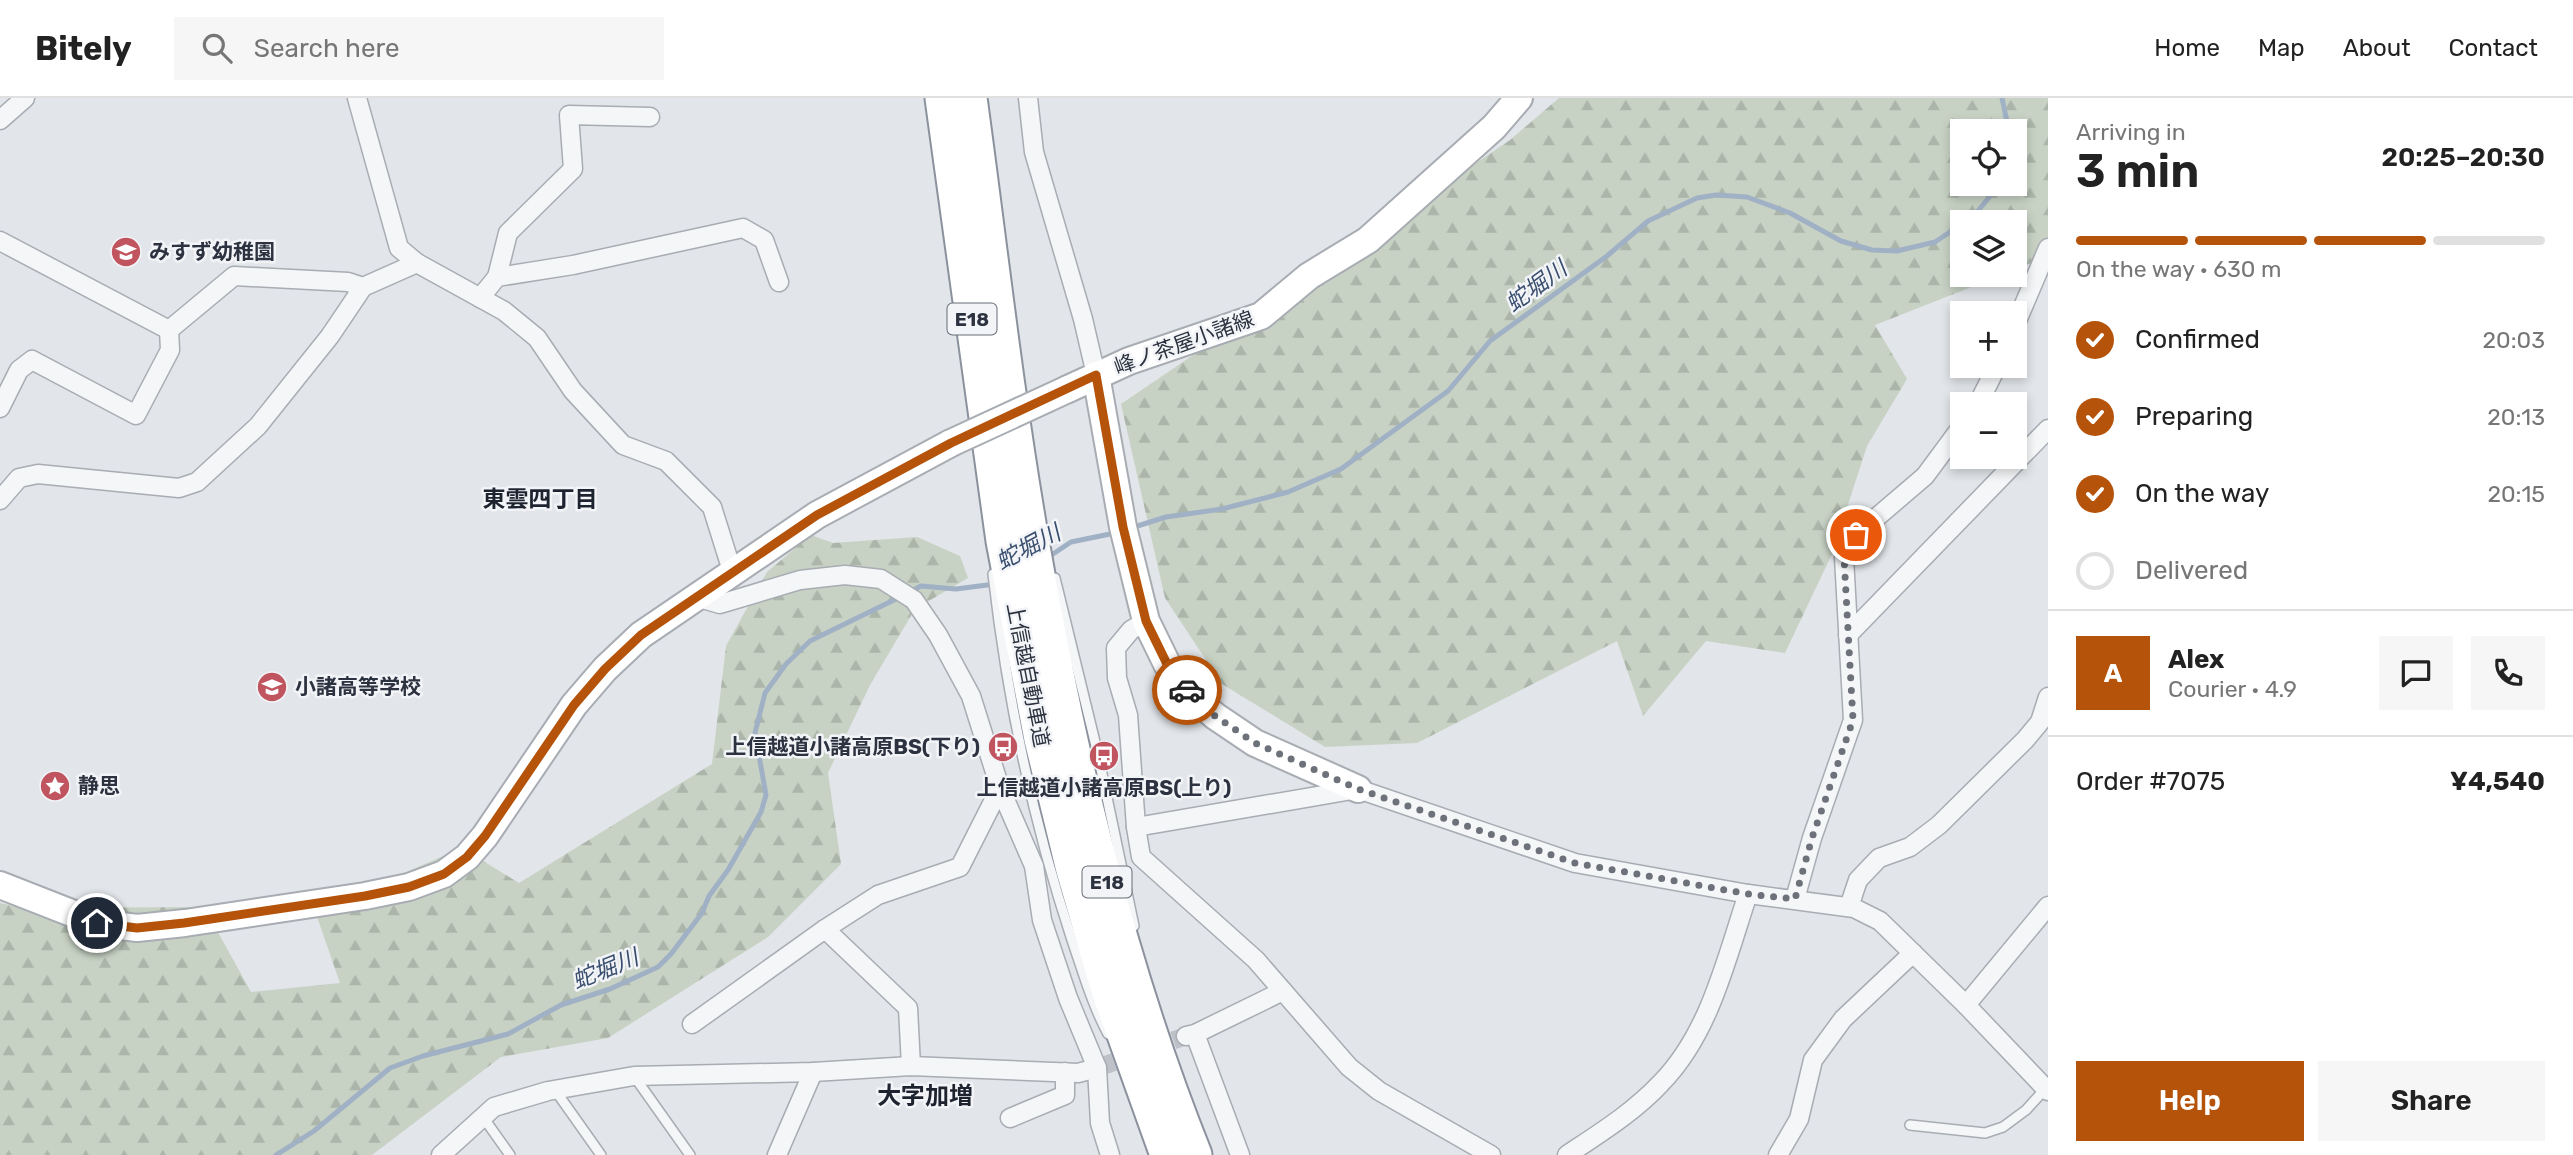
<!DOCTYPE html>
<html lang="en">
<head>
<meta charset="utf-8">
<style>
	:root { --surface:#fff; --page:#f6f6f6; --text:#222; --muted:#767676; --line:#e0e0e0; --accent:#b45309 }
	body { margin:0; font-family:Rubik,"Noto Sans JP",sans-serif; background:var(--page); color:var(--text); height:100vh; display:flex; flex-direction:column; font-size:26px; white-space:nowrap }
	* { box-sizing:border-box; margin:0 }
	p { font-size:23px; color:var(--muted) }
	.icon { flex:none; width:38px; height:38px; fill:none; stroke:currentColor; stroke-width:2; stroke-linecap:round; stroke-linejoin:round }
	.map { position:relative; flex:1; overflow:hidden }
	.sheet { display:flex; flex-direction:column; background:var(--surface); width:525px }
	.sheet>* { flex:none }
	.buttons { position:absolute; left:1950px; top:21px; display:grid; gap:14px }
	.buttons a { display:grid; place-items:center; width:77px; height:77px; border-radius:0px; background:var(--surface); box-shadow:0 4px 10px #0003; font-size:35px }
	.pin { position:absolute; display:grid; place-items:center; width:60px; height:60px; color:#fff; margin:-30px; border:4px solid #fff; border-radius:50%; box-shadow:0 2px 7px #0007 }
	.courier { position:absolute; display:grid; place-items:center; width:70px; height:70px; margin:-35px; border:5px solid #b45309; border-radius:50%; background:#fff; color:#222; box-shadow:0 2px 9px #0007 }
	.summary em { font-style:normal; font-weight:600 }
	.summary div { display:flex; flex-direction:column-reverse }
	.summary { display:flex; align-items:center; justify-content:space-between; height:119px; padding:0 28px }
	h1 { font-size:46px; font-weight:600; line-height:52px }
	.bar { display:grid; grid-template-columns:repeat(4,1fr); gap:10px 7px; align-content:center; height:84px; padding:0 28px }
	.bar i { height:9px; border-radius:5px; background:var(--line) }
	.bar .on { background:var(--accent) }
	.bar p { grid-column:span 4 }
	.line { display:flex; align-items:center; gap:18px; padding:0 28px; border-top:2px solid var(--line) }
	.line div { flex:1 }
	.round { display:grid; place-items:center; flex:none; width:74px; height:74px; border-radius:0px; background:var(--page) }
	ol { padding:0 28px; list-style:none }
	li { display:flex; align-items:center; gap:21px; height:77px }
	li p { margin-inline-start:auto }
	li .icon { padding:7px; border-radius:50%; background:var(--accent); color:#fff; stroke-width:4 }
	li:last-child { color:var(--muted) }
	li i { width:38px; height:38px; border:4px solid var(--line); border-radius:50% }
	.primary-button { display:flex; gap:14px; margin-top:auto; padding:14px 28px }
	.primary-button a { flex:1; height:80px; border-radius:0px; background:var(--accent); color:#fff; font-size:28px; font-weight:600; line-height:80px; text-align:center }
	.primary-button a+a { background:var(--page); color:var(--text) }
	header { display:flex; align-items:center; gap:42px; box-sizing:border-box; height:98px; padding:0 35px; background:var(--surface); border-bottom:2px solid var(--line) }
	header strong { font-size:33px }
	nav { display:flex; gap:38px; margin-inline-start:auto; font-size:24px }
	.search { width:490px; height:63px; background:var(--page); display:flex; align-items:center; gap:18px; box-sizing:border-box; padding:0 24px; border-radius:0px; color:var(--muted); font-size:26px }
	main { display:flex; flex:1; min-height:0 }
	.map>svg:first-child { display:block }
	.forest { fill:url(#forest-firs); fill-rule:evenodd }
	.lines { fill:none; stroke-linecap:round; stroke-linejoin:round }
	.stream { stroke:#a1b1c5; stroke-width:5 }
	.street-tunnel { stroke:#bec1c7; stroke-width:18; stroke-dasharray:18 9; stroke-linecap:butt }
	.lane-casing { stroke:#a8acb3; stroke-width:12 }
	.street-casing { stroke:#a8acb3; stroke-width:21 }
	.secondary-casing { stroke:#a8acb3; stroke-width:30 }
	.highway-casing { stroke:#8b929e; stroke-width:37 }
	.lane { stroke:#f5f6f8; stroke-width:9 }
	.street { stroke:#f5f6f8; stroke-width:18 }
	.secondary { stroke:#fff; stroke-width:26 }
	.highway { stroke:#fff; stroke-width:33 }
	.secondary-bridge-casing { stroke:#a8acb3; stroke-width:30; stroke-linecap:butt }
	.secondary-bridge { stroke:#fff; stroke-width:26 }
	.done { stroke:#6c717a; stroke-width:7; stroke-dasharray:0 12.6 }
	.route { stroke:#b45309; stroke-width:9 }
	.labels { text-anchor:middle; stroke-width:5; stroke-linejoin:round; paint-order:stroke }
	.shield { fill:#f2f4f7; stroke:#676c76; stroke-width:2 }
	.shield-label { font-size:19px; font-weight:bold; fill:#2c323f }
	.poi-label { font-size:21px; font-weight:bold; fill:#2c323f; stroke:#f2f4f7; text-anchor:start }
	.street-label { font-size:21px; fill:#2c323f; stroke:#f2f4f7 }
	.water-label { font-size:23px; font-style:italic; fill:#3a4f6f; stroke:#f2f4f7 }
	.neighbourhood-label { font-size:23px; font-weight:bold; fill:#1e2330; stroke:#f2f4f7 }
	.quarter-label { font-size:24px; font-weight:bold; fill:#1e2330; stroke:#f2f4f7 }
</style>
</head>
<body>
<header>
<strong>Bitely</strong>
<div class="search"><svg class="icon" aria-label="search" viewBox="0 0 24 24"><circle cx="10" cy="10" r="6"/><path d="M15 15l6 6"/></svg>Search here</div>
<nav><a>Home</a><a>Map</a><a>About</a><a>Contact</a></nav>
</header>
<main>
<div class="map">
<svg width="2048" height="1057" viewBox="0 0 2048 1057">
	<defs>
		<pattern id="forest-firs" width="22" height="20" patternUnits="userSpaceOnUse" patternTransform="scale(1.75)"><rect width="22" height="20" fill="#c7d2c4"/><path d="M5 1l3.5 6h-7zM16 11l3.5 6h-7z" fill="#abb5a9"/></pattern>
	</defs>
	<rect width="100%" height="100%" fill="#e2e5e9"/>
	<g class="forest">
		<path d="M1559,0h489v158l-34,14v-48h-52v53h40l-127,50 32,54 -40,67 -35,108 -47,99 -79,-12 -63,75 -26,-75 -200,102 -92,4 -103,-63 -57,-86 -44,-194 389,-264zM1962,33h52v53h-52z"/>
		<path d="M811,437l22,8 84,-6 43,19 8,22 -53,31 -45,76 -42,88 13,91 -73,73 -160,101 -107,19 -129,98h-372v-252l22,5 182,-1 47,85 89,-9 -25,-72 147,-63 57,35 193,-119 14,-118 41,-74z"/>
	</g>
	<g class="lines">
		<g class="stream">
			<path d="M2002,0l7,33"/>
			<path d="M1964,124l9,-5 27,-33"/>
			<path d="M1131,430l35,-11 56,-8 66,-17 53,-23 107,-78 42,-50 117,-85 41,-35 49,-23 19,-3 31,2 43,16 51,28 31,9 25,1 38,-9 27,-18"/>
			<path d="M1047,460l24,-16 44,-9"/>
			<path d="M908,495l13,-7 35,3 39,-5"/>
			<path d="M276,1057l38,-24 76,-63 33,-12 85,-22 53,-29 49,-16 48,-22 13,-13 31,-41 7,-17 19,-26 33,-58 5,-17 -11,-62 10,-40 21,-29 24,-23 90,-44"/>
		</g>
		<path class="street-tunnel" d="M1097,970l89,-32"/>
		<g class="lane-casing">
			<g id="lane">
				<path d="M993,476c14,123 40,248 79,366 11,32 20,64 36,94"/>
				<path d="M1055,480l42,172 37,176"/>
				<path d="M634,978l56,79"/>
				<path d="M555,992l46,65"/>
				<path d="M483,1019l27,38"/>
				<path d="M1910,1027l75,8 18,-6 23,-17 19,-21"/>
			</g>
		</g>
		<g class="street-casing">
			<g id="street">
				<path d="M357,0l42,150 18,15 87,48 33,27 36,53 50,54 43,16 46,46 21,67"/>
				<path d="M1028,0l6,54 49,167 13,56"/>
				<path d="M0,22l25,-22"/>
				<path d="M0,143l169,89"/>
				<path d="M497,179l11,-44 65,-64 -4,-54 81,2"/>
				<path d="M480,200l17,-21 76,-12 170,-37 21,12 15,42"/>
				<path d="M2014,230l34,-80"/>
				<path d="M169,232l65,-54 114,6 15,5"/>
				<path d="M1978,306l19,-38"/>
				<path d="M0,310l19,-38 13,-10 104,55 34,-65 -1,-20"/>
				<path d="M0,402l19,-22 19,-4 141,14 18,-6 61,-56 72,-90 33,-49 54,-24"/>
				<path d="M696,499l24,7 80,-24 45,-5 36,4 33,21 24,35 33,61 29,92 34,78 8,54 26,78 29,70 3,55 10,32"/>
				<path d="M1146,523l-15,9 -15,18 1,30 11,37 8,112 5,30 115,103 93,107 30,24 112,64"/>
				<path d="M1848,537l200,-206"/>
				<path d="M1136,729l222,-38 217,74 173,31 106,14 26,13 86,84 82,86"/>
				<path d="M1795,801l17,-61 41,-118 -9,-163 12,-22 69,-59 37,-50"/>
				<path d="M1849,809l9,-27 21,-22 31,-11 29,-22 86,-85 15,-18 8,-25"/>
				<path d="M1966,907l82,-99"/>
				<path d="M692,926l133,-95"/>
				<path d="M1195,936l45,121"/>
				<path d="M1186,938l9,-2 88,-43"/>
				<path d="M911,968l-3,-58 -83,-79 53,-34 82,-28 40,-79"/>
				<path d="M1010,1020l55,-23v-23"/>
				<path d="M441,1057l53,-48 54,-16 86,-15 179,-4 98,-6 167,7 19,-5"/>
				<path d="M777,1057l36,-83"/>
				<path d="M1567,1057c33,-22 67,-43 94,-72 49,-50 65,-124 87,-189"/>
				<path d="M1778,1057l21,-36 14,-59 30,-41 70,-66"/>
			</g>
		</g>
		<g class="secondary-casing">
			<g id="secondary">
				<path d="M1096,277l27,152 23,94 21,43 21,28 27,24 40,27 103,46"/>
				<path d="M1068,291l61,-28 132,-45 48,-40 59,-36 126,-113 25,-29"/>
				<path d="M0,787l97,38 40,5 48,-5 180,-27 44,-9 35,-13 23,-17 18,-21 89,-131 31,-36 36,-34 176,-120 134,-72"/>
			</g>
		</g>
		<g class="highway-casing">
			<g id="highway">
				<path d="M942,0l61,443 38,198 32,131 35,120 59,165"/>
				<path d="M970,0c20,146 36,292 61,437 36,209 85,423 164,620"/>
			</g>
		</g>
		<use href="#lane" class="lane"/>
		<use href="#street" class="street"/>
		<use href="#secondary" class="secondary"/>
		<use href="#highway" class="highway"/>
		<g class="secondary-bridge-casing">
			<path id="secondary-bridge" d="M951,345l117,-54"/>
		</g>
		<use href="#secondary-bridge" class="secondary-bridge"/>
	</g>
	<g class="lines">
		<path class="done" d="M1187,592l28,26 40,27 103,46 217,74 173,31 47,5 17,-61 41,-118 -9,-163 12,-22"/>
		<path class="route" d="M97,825l40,5 47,-5 181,-27 44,-9 35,-13 23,-17 18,-21 89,-131 31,-36 36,-34 176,-120 134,-72 145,-68 27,152 23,94 21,43 20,26"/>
	</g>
	<defs>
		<g id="school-disc" transform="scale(1.575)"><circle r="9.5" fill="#c05560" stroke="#f2f4f7"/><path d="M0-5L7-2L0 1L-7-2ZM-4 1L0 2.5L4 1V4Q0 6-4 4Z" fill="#fff"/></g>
		<g id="bus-disc" transform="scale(1.575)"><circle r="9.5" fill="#c05560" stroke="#f2f4f7"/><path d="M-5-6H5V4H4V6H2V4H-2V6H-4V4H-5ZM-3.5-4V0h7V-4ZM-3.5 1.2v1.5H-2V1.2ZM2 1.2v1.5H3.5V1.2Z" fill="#fff"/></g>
		<g id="sight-disc" transform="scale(1.575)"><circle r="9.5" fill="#c05560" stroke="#f2f4f7"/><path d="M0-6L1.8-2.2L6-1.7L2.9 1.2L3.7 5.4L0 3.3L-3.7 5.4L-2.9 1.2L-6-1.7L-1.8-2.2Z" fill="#fff"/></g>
	</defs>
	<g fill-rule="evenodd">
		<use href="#school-disc" x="126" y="154"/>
		<use href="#school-disc" x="272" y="589"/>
		<use href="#bus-disc" x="1003" y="649"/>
		<use href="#bus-disc" x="1104" y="658"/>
		<use href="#sight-disc" x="55" y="688"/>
	</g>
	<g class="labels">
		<g class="shield">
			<rect x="947.5" y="205.5" width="49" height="31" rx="5"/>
			<rect x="1082.5" y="768.5" width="49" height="31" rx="5"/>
		</g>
		<g class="shield-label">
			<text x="972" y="228">E18</text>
			<text x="1107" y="791">E18</text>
		</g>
		<g class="poi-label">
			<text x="149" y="161">みすず幼稚園</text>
			<text x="295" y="596">小諸高等学校</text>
			<text x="980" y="656" text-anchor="end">上信越道小諸高原BS(下り)</text>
			<text x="78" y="695">静思</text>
			<text x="1104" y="697" text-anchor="middle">上信越道小諸高原BS(上り)</text>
		</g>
		<g class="street-label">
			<text transform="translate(1184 245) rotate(-20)" y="7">峰ノ茶屋小諸線</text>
			<text transform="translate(1028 577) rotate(79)" y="7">上信越自動車道</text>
		</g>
		<g class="water-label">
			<text transform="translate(1536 188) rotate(-36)" y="8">蛇堀川</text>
			<text transform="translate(1028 449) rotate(-28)" y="8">蛇堀川</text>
			<text transform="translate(605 871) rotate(-22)" y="8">蛇堀川</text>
		</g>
		<g class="neighbourhood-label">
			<text x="540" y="409">東雲四丁目</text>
		</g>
		<g class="quarter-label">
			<text x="925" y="1006">大字加増</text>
		</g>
	</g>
</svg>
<div class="buttons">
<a><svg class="icon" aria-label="locate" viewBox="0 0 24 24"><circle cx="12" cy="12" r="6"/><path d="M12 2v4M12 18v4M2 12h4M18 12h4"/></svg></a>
<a><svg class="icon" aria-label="layers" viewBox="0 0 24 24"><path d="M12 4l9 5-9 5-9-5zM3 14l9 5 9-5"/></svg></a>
<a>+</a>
<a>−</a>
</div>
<div class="pin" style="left:1856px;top:437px;background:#ea580c"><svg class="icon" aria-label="bag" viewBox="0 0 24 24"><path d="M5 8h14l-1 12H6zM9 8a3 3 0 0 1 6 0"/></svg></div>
<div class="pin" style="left:97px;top:825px;background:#1f2937"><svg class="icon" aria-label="home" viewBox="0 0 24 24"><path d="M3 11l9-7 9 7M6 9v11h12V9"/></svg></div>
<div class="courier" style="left:1187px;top:592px"><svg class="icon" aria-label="car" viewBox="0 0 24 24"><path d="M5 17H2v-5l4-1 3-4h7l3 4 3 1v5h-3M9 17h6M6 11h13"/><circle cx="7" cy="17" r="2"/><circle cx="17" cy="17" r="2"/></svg></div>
</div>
<section class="sheet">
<div class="summary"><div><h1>3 min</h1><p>Arriving in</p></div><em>20:25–20:30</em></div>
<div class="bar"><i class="on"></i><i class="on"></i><i class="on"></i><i></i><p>On the way · 630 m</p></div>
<ol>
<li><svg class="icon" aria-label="check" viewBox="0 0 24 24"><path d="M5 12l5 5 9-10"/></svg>Confirmed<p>20:03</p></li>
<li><svg class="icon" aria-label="check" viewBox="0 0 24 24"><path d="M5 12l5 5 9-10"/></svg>Preparing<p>20:13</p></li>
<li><svg class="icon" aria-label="check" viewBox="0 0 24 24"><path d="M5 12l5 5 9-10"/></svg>On the way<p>20:15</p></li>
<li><i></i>Delivered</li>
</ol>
<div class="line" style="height:126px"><b class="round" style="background:var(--accent);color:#fff">A</b><div><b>Alex</b><p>Courier · 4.9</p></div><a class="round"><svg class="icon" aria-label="chat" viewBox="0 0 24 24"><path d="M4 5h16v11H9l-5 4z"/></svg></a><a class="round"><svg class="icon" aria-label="phone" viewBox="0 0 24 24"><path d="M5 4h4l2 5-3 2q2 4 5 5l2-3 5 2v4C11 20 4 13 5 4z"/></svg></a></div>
<div class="line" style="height:91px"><div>Order #7075</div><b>¥4,540</b></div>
<div class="primary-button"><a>Help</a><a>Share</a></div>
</section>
</main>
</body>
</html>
